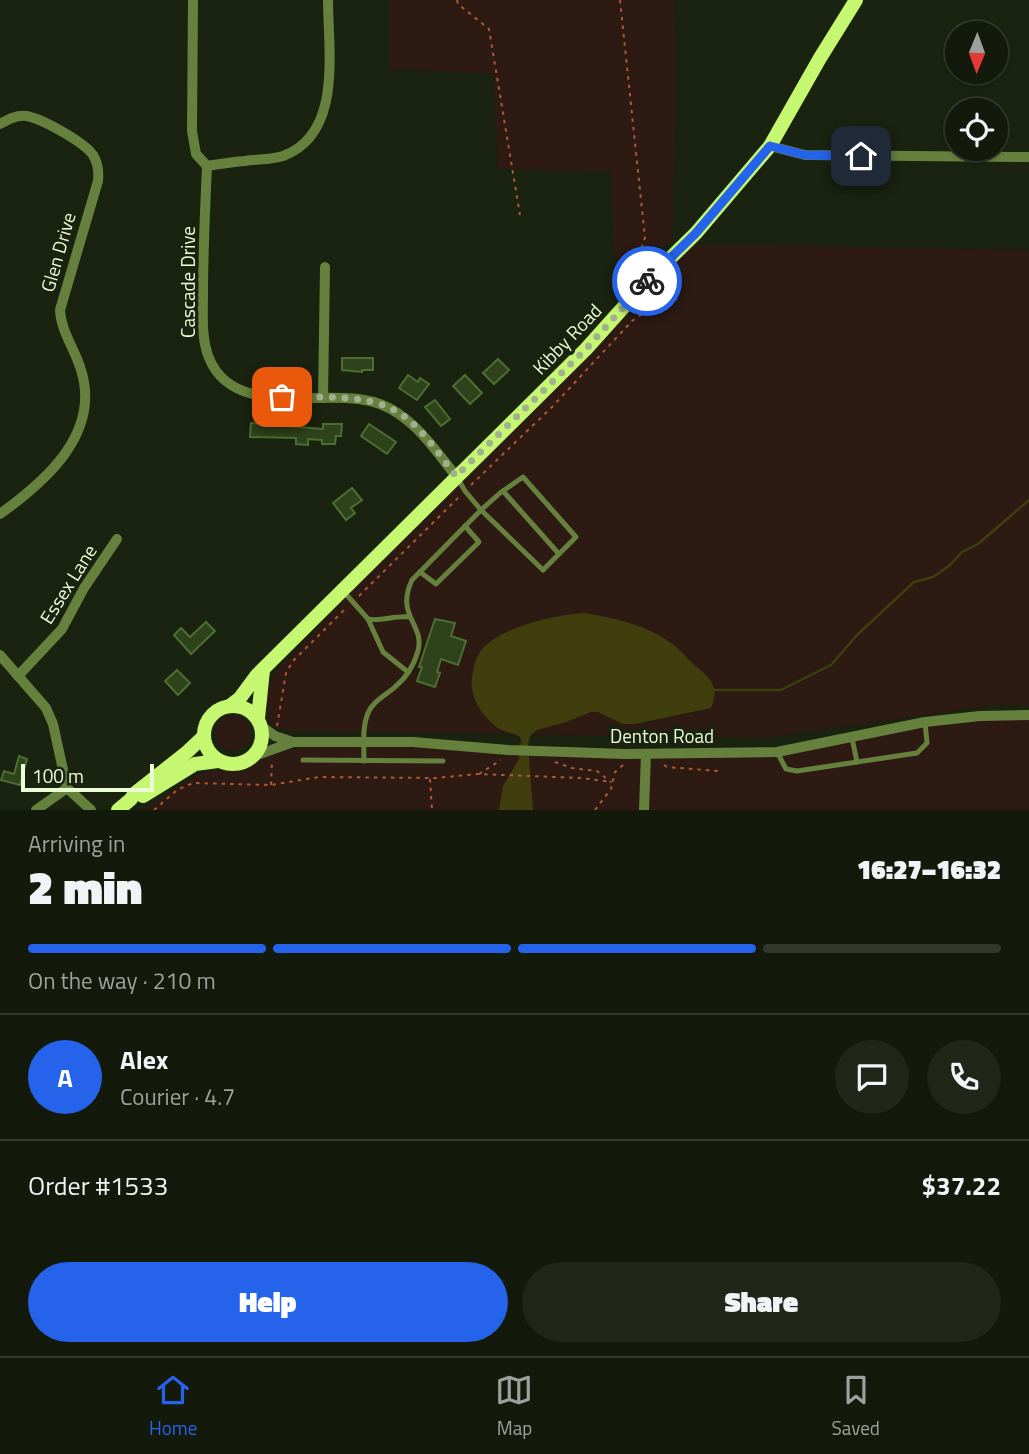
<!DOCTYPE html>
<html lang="en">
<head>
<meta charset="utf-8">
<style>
	:root { --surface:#131a0b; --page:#202719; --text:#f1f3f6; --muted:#9da19d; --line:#32382c; --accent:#2563eb }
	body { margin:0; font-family:"Titillium Web",sans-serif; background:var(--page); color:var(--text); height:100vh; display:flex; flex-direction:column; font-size:26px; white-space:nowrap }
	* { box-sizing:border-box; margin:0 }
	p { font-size:23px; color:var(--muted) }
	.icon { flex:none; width:38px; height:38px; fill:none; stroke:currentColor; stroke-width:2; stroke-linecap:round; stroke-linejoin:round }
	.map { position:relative; height:810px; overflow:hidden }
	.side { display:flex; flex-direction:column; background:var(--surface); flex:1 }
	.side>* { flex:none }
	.needle { width:46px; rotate:181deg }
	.buttons { position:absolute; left:945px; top:21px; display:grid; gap:14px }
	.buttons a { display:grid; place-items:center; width:63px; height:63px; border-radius:50%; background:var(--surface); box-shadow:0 2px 5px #0004,0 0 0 2px var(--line); font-size:35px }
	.scale { position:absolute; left:21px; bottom:18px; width:133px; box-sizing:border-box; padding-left:7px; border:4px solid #eafdd4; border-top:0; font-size:19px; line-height:24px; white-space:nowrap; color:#eafdd4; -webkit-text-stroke:5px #19230f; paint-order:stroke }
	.pin { position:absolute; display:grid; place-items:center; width:60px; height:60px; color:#fff; margin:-30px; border-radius:14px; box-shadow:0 4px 10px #0006 }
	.courier { position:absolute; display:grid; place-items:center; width:70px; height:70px; margin:-35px; border:5px solid #2563eb; border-radius:50%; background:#fff; color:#222; box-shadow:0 2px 9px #0007 }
	.overview em { font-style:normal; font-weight:800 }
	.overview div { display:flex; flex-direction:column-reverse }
	.overview { display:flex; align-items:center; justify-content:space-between; height:119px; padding:0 28px }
	h1 { font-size:46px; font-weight:800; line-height:52px }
	.bar { display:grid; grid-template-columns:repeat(4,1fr); gap:10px 7px; align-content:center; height:84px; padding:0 28px }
	.bar i { height:9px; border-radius:5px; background:var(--line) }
	.bar .on { background:var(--accent) }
	.bar p { grid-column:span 4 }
	.line { display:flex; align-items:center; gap:18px; padding:0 28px; border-top:2px solid var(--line) }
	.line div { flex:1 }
	.round { display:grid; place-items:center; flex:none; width:74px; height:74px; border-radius:37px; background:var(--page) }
	.primary-button { display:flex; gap:14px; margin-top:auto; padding:14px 28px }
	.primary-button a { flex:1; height:80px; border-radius:42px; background:var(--accent); color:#fff; font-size:28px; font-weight:800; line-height:80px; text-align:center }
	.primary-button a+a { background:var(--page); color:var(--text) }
	.menu { display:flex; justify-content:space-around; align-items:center; height:98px; border-top:2px solid var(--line); background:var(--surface); font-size:19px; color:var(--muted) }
	.menu a { display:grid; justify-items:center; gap:4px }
	.menu .on { color:var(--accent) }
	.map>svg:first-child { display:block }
	.green { fill:#2d1b13 }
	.water { fill:#3f3e0c }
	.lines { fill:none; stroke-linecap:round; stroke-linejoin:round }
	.stream { stroke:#3f3e0c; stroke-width:2.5 }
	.building { fill:#2e431c; stroke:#4c6e30; stroke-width:2 }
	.path { stroke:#af5835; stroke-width:2; stroke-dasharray:3.5 5; stroke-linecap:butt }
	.service { stroke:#66803d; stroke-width:5 }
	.minor { stroke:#66803d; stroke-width:10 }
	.secondary { stroke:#c5f770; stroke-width:14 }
	.done { stroke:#a1b18f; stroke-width:7; stroke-dasharray:0 12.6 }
	.route { stroke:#2563eb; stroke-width:9 }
	.labels { text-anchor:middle; stroke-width:7; stroke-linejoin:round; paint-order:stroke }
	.street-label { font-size:19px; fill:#eafdd4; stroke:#19230f }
</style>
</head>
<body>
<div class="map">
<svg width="1029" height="810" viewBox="0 0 1029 810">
	<rect width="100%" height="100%" fill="#19230f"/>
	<g class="green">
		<path d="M389,0h285l3,79 -5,161 -38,35 -20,-17 -3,-87 -113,-2 -5,-95 -104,-5z"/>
		<path d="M696,244l333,6v456l-21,-3 -244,35 -478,-7 -15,-6c-9,-19 -5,-35 4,-53l396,-416z"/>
		<circle cx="233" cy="733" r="18"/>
		<path d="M1029,717v93h-886l50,-33 20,-7h31l12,-6 9,-8 42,-10 460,3 206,-30z"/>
	</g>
	<path class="water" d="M584,613c31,5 67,13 92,34 6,5 11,11 16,16 16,14 29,21 19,45l-76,16h-12l-25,-12h-7l-25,10 -29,8 -7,6 -2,9 5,65h-34l4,-24 16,-27 2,-21c-9,-7 -18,-4 -28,-14 -13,-11 -24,-30 -21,-47 2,-9 3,-18 8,-25 18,-25 75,-37 104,-39z"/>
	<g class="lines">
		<path class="stream" d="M713,690h68l50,-25 26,-30 57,-53 19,-5 16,-11 13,-14 16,-8 51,-44"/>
	</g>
	<g class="building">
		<path d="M342,358h31v12h-11v2l-20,-2z"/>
		<path d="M498,359l11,11 -15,14 -11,-11z"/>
		<path d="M408,375l10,7 2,-4 9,6 -12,16 -18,-12z"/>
		<path d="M465,375l17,18 -12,11 -17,-18z"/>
		<path d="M435,400l15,19 -9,7 -16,-19z"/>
		<path d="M251,423l72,6v-5h19l-1,12h-5l-1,8h-13v-4l-14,-1v6l-12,-1v-6l-46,-1z"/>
		<path d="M369,424l27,18 -9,12 -26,-18z"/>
		<path d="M352,488l10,12 -11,8 4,5 -9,7 -13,-17z"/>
		<path d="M435,619l20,4 -4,13 15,5 -8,24 -17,-6 -4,13 3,1 -5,14 -18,-6 5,-14h-3z"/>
		<path d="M206,622l9,9 -24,23 -17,-19 7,-7 9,9z"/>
		<path d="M177,670l13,13 -12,12 -13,-14z"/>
		<path d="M19,756l8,3 -7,26 -19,-5 3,-9 10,3z"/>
	</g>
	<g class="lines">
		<g class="path">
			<path d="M457,0l1,4 31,25 31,186"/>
			<path d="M620,0l25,238 -9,24 4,9"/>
			<path d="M471,485l81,-78 80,-86 27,-18 -5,-10"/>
			<path d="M359,596l101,-100"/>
			<path d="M277,726l9,-53 7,-12 54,-54"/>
			<path d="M555,762l17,6 25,3 14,11"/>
			<path d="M664,765l3,2 51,4"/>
			<path d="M479,774l22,-14"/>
			<path d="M430,779l2,31"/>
			<path d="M271,785l1,-25"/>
			<path d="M154,810l23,-20 16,-7 78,2 48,-8 117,1 42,-4 103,4 31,4"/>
			<path d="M595,810l16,-21 4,-17 9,-8"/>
		</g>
		<g class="service">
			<path d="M523,477l53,60 -33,33 -62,-60 19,-17z"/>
			<path d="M503,491l56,63"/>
			<path d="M420,572l16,12 43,-42 -14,-16"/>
			<path d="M344,592l24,27 15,33 25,20"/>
			<path d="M368,619c13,3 27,-4 41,-2"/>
			<path d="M852,738l5,24"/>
			<path d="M777,752l9,17 11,2 120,-18 10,-10 -2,-21"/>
			<path d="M303,760l140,1"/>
			<path d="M364,761c0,-16 -2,-33 4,-48 5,-12 18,-18 27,-26 11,-9 19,-22 23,-36 7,-27 -23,-35 -6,-71l69,-70 -16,-19 -7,-12"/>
		</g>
		<g class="minor">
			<path d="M193,0l-1,131 4,23 11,12c-2,43 -4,86 -4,128 0,21 -2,44 6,64 26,64 120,27 171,46 34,13 54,45 76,72"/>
			<path d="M0,124c9,-5 16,-9 26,-8 15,2 58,26 67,39 5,8 6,16 5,26l-38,129c1,22 15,39 21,60 20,63 -35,111 -81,144"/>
			<path d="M770,146l35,9 224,2"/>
			<path d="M207,166c13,-2 25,-4 38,-5 13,-2 25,-1 38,-5 60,-22 45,-105 45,-156"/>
			<path d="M323,398l2,-131"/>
			<path d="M0,655l46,53 7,16 14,64 24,22"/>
			<path d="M18,676l44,-47 22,-41 33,-49"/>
			<path d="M261,726l14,10 18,6h120l95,8 117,4 152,-2 148,-30 55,-6 49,-1"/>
			<path d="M252,757l41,-15"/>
			<path d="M36,810l31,-22"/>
			<path d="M644,810l2,-56"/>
		</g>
		<g class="secondary">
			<path d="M231,705l9,-7 17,-23 329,-326 61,-68 49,-48 74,-87 50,-88 36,-58"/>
			<circle cx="233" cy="735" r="29"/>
			<path d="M258,718l5,-48"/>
			<path d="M143,796l52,-32 23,-3"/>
			<path d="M118,810l13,-11 3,-5 52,-41 17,-16"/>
		</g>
	</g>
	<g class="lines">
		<path class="done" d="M282,397c37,1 82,-4 114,14 25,14 43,44 60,65l130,-127 61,-68"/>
		<path class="route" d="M647,281l49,-48 74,-87 35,9 56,1"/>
	</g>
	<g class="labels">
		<g class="street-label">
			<text transform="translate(58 252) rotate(-74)" y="7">Glen Drive</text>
			<text transform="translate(188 282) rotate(-90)" y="7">Cascade Drive</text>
			<text transform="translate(567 339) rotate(-46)" y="7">Kibby Road</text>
			<text transform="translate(68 584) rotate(-58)" y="7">Essex Lane</text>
			<text x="662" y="743">Denton Road</text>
		</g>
	</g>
</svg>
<div class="buttons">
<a><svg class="needle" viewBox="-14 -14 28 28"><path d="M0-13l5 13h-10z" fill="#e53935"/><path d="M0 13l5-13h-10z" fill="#9da19d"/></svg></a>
<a><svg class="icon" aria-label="locate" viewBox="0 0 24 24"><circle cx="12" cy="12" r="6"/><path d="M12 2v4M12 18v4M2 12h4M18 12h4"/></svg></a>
</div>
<div class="scale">100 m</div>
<div class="pin" style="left:282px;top:397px;background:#ea580c"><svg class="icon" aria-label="bag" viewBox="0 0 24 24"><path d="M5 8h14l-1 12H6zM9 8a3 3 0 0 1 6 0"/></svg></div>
<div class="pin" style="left:861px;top:156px;background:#1f2937"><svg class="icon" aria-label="home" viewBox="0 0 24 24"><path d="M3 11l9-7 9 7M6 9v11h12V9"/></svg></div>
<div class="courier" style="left:647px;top:281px"><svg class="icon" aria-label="bike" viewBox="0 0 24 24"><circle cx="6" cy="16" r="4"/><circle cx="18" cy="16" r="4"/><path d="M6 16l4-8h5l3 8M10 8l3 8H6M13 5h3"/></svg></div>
</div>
<section class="side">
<div class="overview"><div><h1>2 min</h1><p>Arriving in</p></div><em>16:27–16:32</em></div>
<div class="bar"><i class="on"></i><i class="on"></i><i class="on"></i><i></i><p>On the way · 210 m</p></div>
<div class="line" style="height:126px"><b class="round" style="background:var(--accent);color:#fff">A</b><div><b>Alex</b><p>Courier · 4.7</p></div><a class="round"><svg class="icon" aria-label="chat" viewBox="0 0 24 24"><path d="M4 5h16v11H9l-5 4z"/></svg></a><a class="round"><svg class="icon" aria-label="phone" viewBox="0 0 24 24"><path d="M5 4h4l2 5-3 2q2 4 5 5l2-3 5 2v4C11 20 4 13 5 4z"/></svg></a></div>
<div class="line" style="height:91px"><div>Order #1533</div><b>$37.22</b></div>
<div class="primary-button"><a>Help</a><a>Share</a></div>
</section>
<nav class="menu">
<a class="on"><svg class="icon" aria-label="home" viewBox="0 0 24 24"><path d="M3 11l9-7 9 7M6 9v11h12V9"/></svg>Home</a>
<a><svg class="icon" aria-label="map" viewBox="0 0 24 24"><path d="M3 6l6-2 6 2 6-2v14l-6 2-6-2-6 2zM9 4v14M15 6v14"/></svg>Map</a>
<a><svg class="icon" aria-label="saved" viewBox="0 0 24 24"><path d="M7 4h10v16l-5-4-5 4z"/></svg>Saved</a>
</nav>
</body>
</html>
